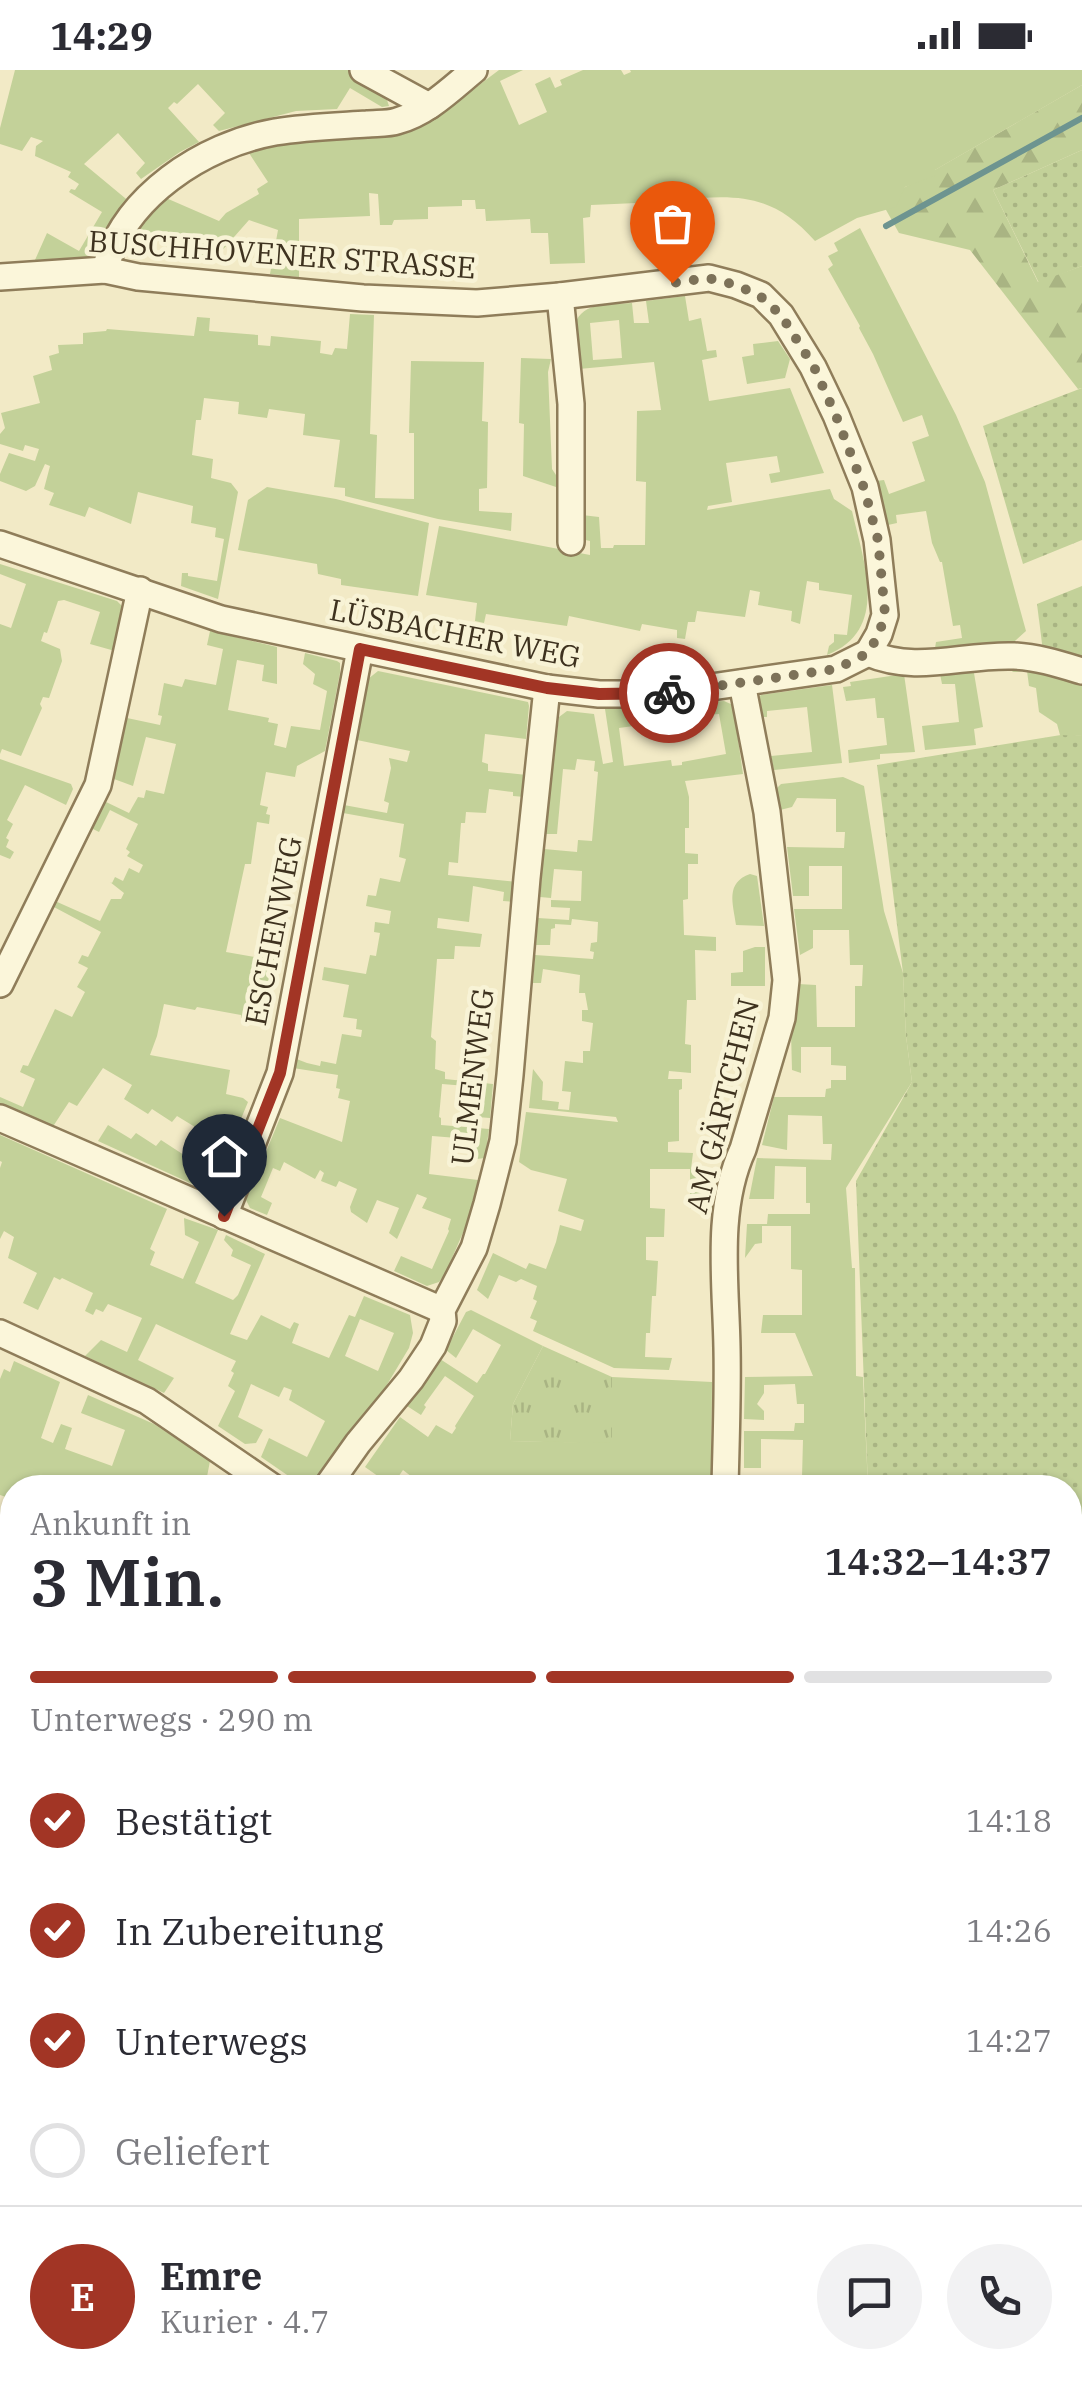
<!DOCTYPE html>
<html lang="de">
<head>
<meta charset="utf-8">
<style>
	:root { --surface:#fff; --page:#f2f2f3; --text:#2b2b33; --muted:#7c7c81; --line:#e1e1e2; --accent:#a23525 }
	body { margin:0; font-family:"IBM Plex Serif",serif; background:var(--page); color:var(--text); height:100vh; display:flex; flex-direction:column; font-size:38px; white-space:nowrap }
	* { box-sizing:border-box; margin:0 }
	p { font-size:32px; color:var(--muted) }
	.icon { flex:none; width:55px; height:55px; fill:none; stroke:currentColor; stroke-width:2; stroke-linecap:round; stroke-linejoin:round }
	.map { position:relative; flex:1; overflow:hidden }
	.details { position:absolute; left:0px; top:1405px; width:1082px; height:932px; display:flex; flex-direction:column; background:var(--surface); border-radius:40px 40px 0 0; box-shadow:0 2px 8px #0004 }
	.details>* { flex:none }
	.pin { position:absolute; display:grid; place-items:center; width:85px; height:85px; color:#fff; margin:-102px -42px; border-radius:50% 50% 50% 0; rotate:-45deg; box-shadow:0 0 10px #0007 }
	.pin .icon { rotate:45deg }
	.courier { position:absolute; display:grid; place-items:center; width:100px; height:100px; margin:-50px; border:8px solid #a23525; border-radius:50%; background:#fff; color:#222; box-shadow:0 2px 12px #0007 }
	.headline em { font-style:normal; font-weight:600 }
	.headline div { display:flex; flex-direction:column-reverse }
	.headline { display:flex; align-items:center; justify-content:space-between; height:170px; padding:0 30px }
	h1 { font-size:65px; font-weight:600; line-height:75px }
	.bar { display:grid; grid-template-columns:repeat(4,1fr); gap:15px 10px; align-content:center; height:120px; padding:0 30px }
	.bar i { height:12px; border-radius:8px; background:var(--line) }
	.bar .active { background:var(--accent) }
	.bar p { grid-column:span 4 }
	.line { display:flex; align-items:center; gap:25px; padding:0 30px; border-top:2px solid var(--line) }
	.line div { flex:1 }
	.round { display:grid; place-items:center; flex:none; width:105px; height:105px; border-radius:52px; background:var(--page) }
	ol { padding:0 30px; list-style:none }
	li { display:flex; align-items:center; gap:30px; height:110px }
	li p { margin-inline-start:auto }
	li .icon { padding:10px; border-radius:50%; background:var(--accent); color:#fff; stroke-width:4 }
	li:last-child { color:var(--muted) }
	li i { width:55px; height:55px; border:5px solid var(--line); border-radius:50% }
	.status { display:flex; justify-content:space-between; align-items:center; height:70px; padding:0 50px; background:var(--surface); direction:ltr }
	.status svg { height:28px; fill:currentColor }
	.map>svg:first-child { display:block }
	.grass { fill:url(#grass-dots) }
	.forest { fill:url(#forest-firs) }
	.park { fill:url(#park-tufts) }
	.garden { fill:#c3d199; fill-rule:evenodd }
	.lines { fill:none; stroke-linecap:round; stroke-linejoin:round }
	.stream { stroke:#6d9490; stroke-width:6 }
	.minor-casing { stroke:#8f7d5a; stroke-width:30 }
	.minor { stroke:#fbf6da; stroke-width:25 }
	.done { stroke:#7d7259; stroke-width:10; stroke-dasharray:0 18 }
	.route { stroke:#a23525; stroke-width:12 }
	.labels { text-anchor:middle; stroke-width:9; stroke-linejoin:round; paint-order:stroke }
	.street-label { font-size:30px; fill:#3e321f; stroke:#f8f3d6 }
</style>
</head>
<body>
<div class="status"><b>14:29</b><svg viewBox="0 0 49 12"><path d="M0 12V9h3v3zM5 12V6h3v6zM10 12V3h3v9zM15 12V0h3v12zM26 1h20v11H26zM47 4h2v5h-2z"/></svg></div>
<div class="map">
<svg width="1082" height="2336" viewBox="0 0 1082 2336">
	<defs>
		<pattern id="grass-dots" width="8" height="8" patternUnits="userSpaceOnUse" patternTransform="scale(2.5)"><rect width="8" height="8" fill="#c3d199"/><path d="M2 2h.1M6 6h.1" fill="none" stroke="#a9b483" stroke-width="1.8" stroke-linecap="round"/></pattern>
		<pattern id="forest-firs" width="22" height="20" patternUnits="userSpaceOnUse" patternTransform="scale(2.5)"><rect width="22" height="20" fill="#c3d199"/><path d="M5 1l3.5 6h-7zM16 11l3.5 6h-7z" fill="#a9b483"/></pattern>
		<pattern id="park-tufts" width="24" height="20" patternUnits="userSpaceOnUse" patternTransform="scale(2.5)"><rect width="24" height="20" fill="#c3d199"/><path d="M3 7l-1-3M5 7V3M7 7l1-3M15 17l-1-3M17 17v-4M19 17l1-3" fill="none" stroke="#a9b483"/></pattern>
	</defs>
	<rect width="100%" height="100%" fill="#f2eac6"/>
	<g class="grass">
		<path d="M1082,80v116l-43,17 -46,-93z"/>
		<path d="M1082,318v152l-59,24 -40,-138z"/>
		<path d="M1082,516v93l-37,-12 -8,-63z"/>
		<path d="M1067,664l15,2v1301l-12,2v-551l-202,-1 -12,-306 56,-99 -6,-46 -3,-63 -26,-208z"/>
	</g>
	<path class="forest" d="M1082,15v65l-89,40 45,92 44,-16v122l-4,1 -108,-139 -71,-17 -18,-32z"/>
	<path class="park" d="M543,1276l69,31v67l-102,-3 3,-37z"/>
	<g class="garden">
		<path d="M15,0h333l35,18 6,18 -7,1 -32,-19 -13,21 -41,2 -77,20 -6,-6 12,-12 -27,-29 -21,20 -3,-2 -6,6 31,34 -19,10 -39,27 -5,-6 9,-10 -27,-30 -34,31 47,39 -43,54 -53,3 12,-27 32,18 23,-39 -33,-20 2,-3 4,1 4,-6 -11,-7 3,-5 -36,-16 1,-10 7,-5 -12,-4 -9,14 -22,-7v-16z"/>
		<path d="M499,0h24l-23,11 19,44 28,-13 -12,-28 15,-7 5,11 7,-3 -2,-5 23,-10h38l3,5 7,-3 -1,-2h452v15l-147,85 2,5 -32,12 -9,20 -39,11 -42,23c-34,-38 -64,-47 -114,-43v22l-16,1 -2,-20 -92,4 -1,12 -7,1 2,45 -35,1 -2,-31h-17l-1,-14 -44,2 -1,-12h-9l-1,-9h-13v6l-34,1v12l-34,1 -2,5h-12l-2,-31 -9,-1 1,23 -71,3v58l-29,-3 8,-44 -29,-10 -37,42 -12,-1 1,-24 -61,-5 1,-5 25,-29 53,23 7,-8 33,-19 -2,-5 11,-7 -19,-29 47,-12 101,-6 33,-13z"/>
		<path d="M860,158l96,187 29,67 41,149 -19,17 -73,6 2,-12 26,-4 -2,-13 -7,1 -11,-64h-2l-8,-19 -6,-32 -30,4 1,8 -9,2 -12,-44 8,-1 5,14 36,-13 -13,-39 17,-6 -7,-21 -19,7 -30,-68 -14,-26 1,-2 -32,-57 5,-4 -5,-9 10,-5 -4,-8z"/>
		<path d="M685,226l4,25 12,-3 6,33 9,-1 1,7 -15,3 7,41 81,-13 34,85 -53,10 -2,-9 11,-2 -3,-16 -51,7 6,39 -24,4 -1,4 123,-21 4,10 18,12c11,49 39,119 -25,144l2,-9 5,-4v-8l13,1 5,-40 -33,-5v-7l-12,-2 -7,43 -9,-3 1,-10 -34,-6 2,-13 -10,-2 -5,27 -48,-6 -2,11h-7l-3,17 -8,-1v-8l-35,-6 -2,7 -71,-15 -2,10 -81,-12 -2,9 -9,-2 2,-18 -51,-8 13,-69 151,29v-14l-9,-2 1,-24 17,2 2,31h12l1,-3h31l1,-63 -10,-1 1,-70 24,-1 -7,-48 -75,7 -4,-45c8,-23 35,-19 57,-21l2,20h15l-3,-22zM619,250l3,38 -29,2 -3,-37z"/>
		<path d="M350,244l24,1 -4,119 7,1 -2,63 39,1v-66h-5l2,-72 73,1 -2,59 6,1 -1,66 -8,1v22l33,2 -1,18 -73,-12 -93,-23v-8l-11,-1 6,-47 -37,-5 2,-21 -36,-5 -2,9 -29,-4 1,-12 -35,-4 -3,22h-5l-4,35 21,4 -2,19 20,5 7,9 -20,107 -37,-13 1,-13h6v3l29,5 7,-42 -9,-2 1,-9 -25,-5 2,-17 -55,-14 -7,32 -42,-17 -4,10 -36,-12 5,-12 -10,-4 6,-23 -5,-2 -10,22 -9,5 -26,-10v-7l9,-21 26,8 4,-12 -14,-4 -2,6 -23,-7v-10l5,-6 -4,-15 39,-10 -7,-27 19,-6 -3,-14 10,-3 -1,-8 25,-1v-11l23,-2 1,-2 87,7 3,-19 13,1 -1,13 49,4v10l12,1 1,-10 50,5 -1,12 12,2 3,-7 12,1z"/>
		<path d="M778,271l12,18 -5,19 -38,6 -5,-27 12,-2 -1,-11z"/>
		<path d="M521,288l30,1 -3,13 4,97 4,6v12l-33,-11 1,-52 -5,-1z"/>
		<path d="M267,417l69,12 93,24 -11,73 -77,-11v-6l-23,-5 -1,-10 -79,-14 10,-50z"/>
		<path d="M0,494l117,37 7,7 -9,43 -25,-7 10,-32 -36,-12 -6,1 -11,32 -3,-1 -3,9 19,8 2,12 -13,37 -6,-1 -3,7 2,4 -21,48 -19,-7 -2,5v-130l11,4 15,-44 -26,-10z"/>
		<path d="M210,561l67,16v37l-15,-3 2,-16 -27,-5 -9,50 41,8 -1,4 10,2 -4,21 12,3 5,-22 29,4 7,-39 -14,-7 2,-10 -12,-10 2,-11 32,8 3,2v10l-15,78 -28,15 -2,11 -29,-5 -6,33 8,2 -2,7 4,1 -1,9 -12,-2 -6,42h-6l-19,88 34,6 5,-25 18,3 -16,87 -26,-5v-3l-44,-8 -2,3 -31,-6 -7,32 -7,19 80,15 -4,24 17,4 5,4 -32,77 -15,9 -103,-47 10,-16 23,14 5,-6 20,13 5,-6 23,15 16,-25 -23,-14 -5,6 -20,-13 -4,5 -24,-15 8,-14 -29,-17 -26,38 -8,-4 -17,26 -52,-23v-8l23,10 12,-28 -15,-7 3,-7 5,1 27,-57 17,8 13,-25 -8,-5 11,-19 -10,-5 4,-8 6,2 13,-25 -49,-26 3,-5 45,20 11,-22h10l3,-6 -14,-11 2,1 3,-6 8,4 6,-13 10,5 4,-8 -16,-9 3,-4 -4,-3 12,-25 -28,-14 -11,22 -8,-4 13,-27 25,12 9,-16 6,1 2,-8 18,4 12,-50 -30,-7 -13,49 -19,-7 13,-61 33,7 2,-9 -4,-1 6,-32 18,4 3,-8 31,6 7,-36 -16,-4z"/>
		<path d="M1002,591l80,18v57l-22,-1 -3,-11 -18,-12 -3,-24 -7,-2 -2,-15 -14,1z"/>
		<path d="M973,597l10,60 -9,2 2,16 -51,5 -3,-24 37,-4 -4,-38h-13l-3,-15z"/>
		<path d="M378,601l150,31 1,4 -3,33 -41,-5 -3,28 6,2v7l39,4 -2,22 -12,-1v-4l-24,-3 -3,24 -20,-1 -1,11h-4l-3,40 -9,-1 -1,13 69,7 -2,20 -12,-1 1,-9 -31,-6 -4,36 -31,-4 -1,10 45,6 -2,13 -25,-1 -1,13h-17l-6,78 5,4 -1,28 10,3v7l48,5 -3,34 -13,-1 2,-30 -37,-3 -3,33 2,1v7l48,4 -4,29 -16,2 1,-21 -38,-3 -3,38 49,6 -6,32 -27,62 -6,8 -12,4 -33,-15 7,-15 31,13 17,-38 -1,-2 3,-10 -29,-11 5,-10 -10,-4 -20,45 -8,-6 10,-25 -22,-8 -10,23 -16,-11 -1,-5 7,-18 -18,-8 -3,6 -15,-6 3,-8 -4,-3 -5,9 -31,-17 -4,9 -7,-3 -12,29 11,6 -5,12 -17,-7 -4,-8 34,-82 62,24 8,-41 -12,-3 2,-9 -4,-1 2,-13 -45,-7 1,-10 13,5 13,3 1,-5 15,3 6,-30 19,3 1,-7 -6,-1 1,-10 -14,-2 6,-32 -27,-5 2,-13 42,7 4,-19 6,1 4,-23 -6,-1 1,-10 14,2 2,-13 -25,-5 2,-11 8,1 4,-18 20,4 6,-23 -7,-2 5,-33 -61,-11 1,-8 43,8 2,-10 -5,-2 7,-33 -2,-10 18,4 3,-11 -53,-11 11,-61z"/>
		<path d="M904,604l11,78 -35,2v5l-31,4 -1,-13 39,-5 -3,-27h-7l-2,-20 -29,3 -3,-14 8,-1 -1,-4z"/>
		<path d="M832,615l10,78 -68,7 -3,-14 41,-4 -5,-45 -40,4v6h-7l-2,-19 3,-3z"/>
		<path d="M724,631l9,4 10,69 -58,7 4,16v31h-4v25l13,1v10h-10v35l-5,1 1,35 32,2v14l-21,-1 1,50h-9l-2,44 6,1v28l-22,-2 -1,8h14v10l-3,1v51l-11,1v10l25,1 -2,16 25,4 -4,36h-22v-40h-40v39l15,1 -1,28h-18v23l12,1 -2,35h-4l-2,37h-4l-1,24 27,1 -3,12 -55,-2 -81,-37 4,-10 -7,-3 7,-17 -4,-2 4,-13 -16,-7 -5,3 -17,-7 -11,24 -11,-9 16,-37 33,16 3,-6 17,6 10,-27 4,-17 21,6 3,-11 -26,-9 9,-32 -36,-9 -12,-8 7,-50 92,10 -2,-5 -87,-9 4,-39 10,13 -1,18 17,2 -1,7 11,1 2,-18 -9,-1 3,-30 18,2v-12h7l3,-28 -11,-2v-11h6l-3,-17h-6l1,-18 -37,-6 -2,14h-8l2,-28 58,4 1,-7 -4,-1 1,-8 6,-1 1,-20 -26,-3 -1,6 -16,-1v4l-4,1 -1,16h-14l2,-27 31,2 1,-12 -19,-1v-7l30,1 1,-30 -28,-2 -3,29 -11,-1 4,-48 33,3 1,-12 14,1 6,-69 -4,-1 1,-10 -18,-2 -2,11 -12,-1 -6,65h-12l14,-117 8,-6 27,3 9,50 10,-2 -8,-53 42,-1 1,16 -29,4 5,38 47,-6 1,6 10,-1v-3l44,-8 -7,-40 -24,2 -1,-13z"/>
		<path d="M0,689l71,25 2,5 -7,16 -41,-20 -18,35 6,4 -7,14 3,2 -3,7 8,5 -4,7 -10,-4z"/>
		<path d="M843,707l21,9 20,125 19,62 3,63 6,46 -66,106 6,80h3l1,108 7,1 5,110h-88l3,-10h19l1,-37 -42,-1v29h-17v-37h50l1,-8h9v-19h-7l-2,-20 -31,1v8l-7,11 7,7v9l-20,-1 1,-42 68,-1 -18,-43h-34l2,-18h39v-45l-11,-1v-43h-29v17l-7,1 -10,14 2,-34h20l1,-10h42v-11h-4v-36l-31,-1 -1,33h-25l8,-41 74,2 1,-16h-9l-1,-28 -34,-1 -1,35 -25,-5 12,-48h51l1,-8 5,-1v-8h15v-14l-15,-1v-18h-30v26l-9,-3 -1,-37 7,-49 18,1 1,42h38v-41h7l1,-21h-13l-1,-35h-36v18l-13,7 -6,-46h48v-43h-33v30h-16l-6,-49 57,1 1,-16h-9v-33l-39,-1 -5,9 -12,3 -3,-22 4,-4z"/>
		<path d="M750,804l7,2 7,50 -28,-1c-3,-22 -11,-42 14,-51z"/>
		<path d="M755,877h10v39h-34v-13l12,-1v-21z"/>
		<path d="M0,1065l167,74 -17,40 5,3 -5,13 33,14 16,-37 -14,-7 -1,-17 34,12 -23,53 38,17 5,-5 13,-30 -20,-9 2,-6 -9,-10 2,-5 39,19 -35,80 17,6 14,-25 29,14 4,-7 5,2 -7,19 37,15 20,-43 6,2 9,-21 46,19 3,18 -4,15 -33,55 -60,78 -7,5 -19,-9 -29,-20 8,-19 38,19 18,-36 -36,-21 3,-10 -8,-3 -5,10 -28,-13 -13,33 25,13 -7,13 -11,1 -27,-18 17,-35 -7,-5 6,-13 -3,-2 5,-10 -80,-37 -18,36 36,18 -10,15 -79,-37 16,-16 26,12 15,-34 -34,-14 -5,8 -7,-3 -3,6 -8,-4 8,-18 -31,-15 -2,2 -6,-3 -16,33 -15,-7 14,-30 -29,-15 6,-21 -10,-6 -4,8v-71l2,-6 -2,-1zM360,1249l34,14 -16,38 -33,-15z"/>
		<path d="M471,1240l72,36 -30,58 -3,37 102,2v-66l100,5 -1,105h-286l-22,-17 -11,16 -27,-19 35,-50 28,20 8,-12 16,9 4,-6 -1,-2 19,-30 -29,-20 -21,29 2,2 -5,8 -14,-9 33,-47 37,24 6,-9h2l16,-29 -28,-16 -17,29 -10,-8 20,-38z"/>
		<path d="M14,1291l46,21 -19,56 12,5 8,-19 11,4 -7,21 47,17 13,-36 -44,-17 7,-18 66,29 56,37 -5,26 -193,1v23l-6,-3 3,-10 -9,-3v-116l4,-10 6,3z"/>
		<path d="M0,1583l12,4v117l-12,1z"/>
		<path d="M5,1876l7,49v119l-12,3v-170z"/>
		<path d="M1082,2114v198l-12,-10v-186z"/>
		<path d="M0,2153l12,55v117h26l3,11h-41z"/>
		<path d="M1070,2317l12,11v8h-209l-3,-11h200z"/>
	</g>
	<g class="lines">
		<g class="stream">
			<path d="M886,156l196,-108"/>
			<path d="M1070,1974l12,-3"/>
		</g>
		<g class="minor-casing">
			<g id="minor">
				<path d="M363,0l66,36"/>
				<path d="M105,200c18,-73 98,-125 170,-138 30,-5 62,-6 92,-8 9,-1 21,0 30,-3 30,-8 54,-32 77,-51"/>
				<path d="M0,207l105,-7 33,7 225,21 114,5 83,-7 149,-18 27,7 25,10 20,20 32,52 23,48 29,72 12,53 8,75 -6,19 -11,19"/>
				<path d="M560,226l11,108v138"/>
				<path d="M0,474l221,75 326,69 52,6h64l173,-25 32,-16"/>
				<path d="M868,583c49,21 94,1 146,3 23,1 45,8 68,15"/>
				<path d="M0,914l98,-199 42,-195"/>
				<path d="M0,1048l442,192"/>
				<path d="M224,1146l56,-143 80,-424"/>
				<path d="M0,1263l147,68 127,87"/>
				<path d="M326,1418l32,-45 53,-64 22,-33 10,-25 -1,-11 32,-62 13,-44 16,-63 7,-66 17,-197 20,-190"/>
				<path d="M725,1418c1,-47 3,-94 2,-140 -1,-65 -12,-138 16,-199l39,-131 4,-38 -19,-168 -25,-129"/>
				<path d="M0,1503l12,5"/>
				<path d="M0,1712l12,96"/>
				<path d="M108,2325l3,11"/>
				<path d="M456,2325l5,11"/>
				<path d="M651,2325l6,11"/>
				<path d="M594,2336l23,-11"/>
			</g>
		</g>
		<use href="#minor" class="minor"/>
	</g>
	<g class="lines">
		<path class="done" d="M669,623l167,-24 32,-16 11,-19 6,-20 -7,-74 -14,-52 -28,-72 -22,-49 -33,-52 -21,-19 -24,-11 -28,-7 -36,5"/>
		<path class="route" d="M224,1146l56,-143 80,-424 187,39 52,6 70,-1"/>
	</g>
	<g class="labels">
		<g class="street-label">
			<text transform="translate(282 185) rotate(4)" y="10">BUSCHHOVENER STRASSE</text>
			<text transform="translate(455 564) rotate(11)" y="10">LÜSBACHER WEG</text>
			<text transform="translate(274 861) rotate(-79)" y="10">ESCHENWEG</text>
			<text transform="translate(473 1007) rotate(-83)" y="10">ULMENWEG</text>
			<text transform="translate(723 1036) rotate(-76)" y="10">AM GÄRTCHEN</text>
		</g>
	</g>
</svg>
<div class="pin" style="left:672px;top:213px;background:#ea580c"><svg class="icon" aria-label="bag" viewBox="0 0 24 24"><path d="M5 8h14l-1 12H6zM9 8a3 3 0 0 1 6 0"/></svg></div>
<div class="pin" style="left:224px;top:1146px;background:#1f2937"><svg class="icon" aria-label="home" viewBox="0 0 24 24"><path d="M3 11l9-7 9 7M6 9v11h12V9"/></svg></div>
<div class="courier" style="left:669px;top:623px"><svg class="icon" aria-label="bike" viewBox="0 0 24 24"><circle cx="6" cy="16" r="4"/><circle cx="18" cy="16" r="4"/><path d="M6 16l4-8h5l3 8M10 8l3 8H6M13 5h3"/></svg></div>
<section class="details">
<div class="headline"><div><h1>3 Min.</h1><p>Ankunft in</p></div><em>14:32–14:37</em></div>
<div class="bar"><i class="active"></i><i class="active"></i><i class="active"></i><i></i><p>Unterwegs · 290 m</p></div>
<ol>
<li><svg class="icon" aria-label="check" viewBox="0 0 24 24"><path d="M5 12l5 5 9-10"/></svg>Bestätigt<p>14:18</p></li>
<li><svg class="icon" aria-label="check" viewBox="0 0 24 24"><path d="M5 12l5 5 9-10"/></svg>In Zubereitung<p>14:26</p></li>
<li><svg class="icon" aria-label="check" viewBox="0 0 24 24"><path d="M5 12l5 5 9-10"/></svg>Unterwegs<p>14:27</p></li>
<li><i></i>Geliefert</li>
</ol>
<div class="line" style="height:180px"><b class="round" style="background:var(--accent);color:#fff">E</b><div><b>Emre</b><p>Kurier · 4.7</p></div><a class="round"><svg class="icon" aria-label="chat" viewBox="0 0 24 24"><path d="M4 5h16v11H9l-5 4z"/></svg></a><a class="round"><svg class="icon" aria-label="phone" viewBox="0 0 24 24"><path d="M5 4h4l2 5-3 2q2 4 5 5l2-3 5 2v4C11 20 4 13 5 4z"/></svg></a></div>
</section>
</div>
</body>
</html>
